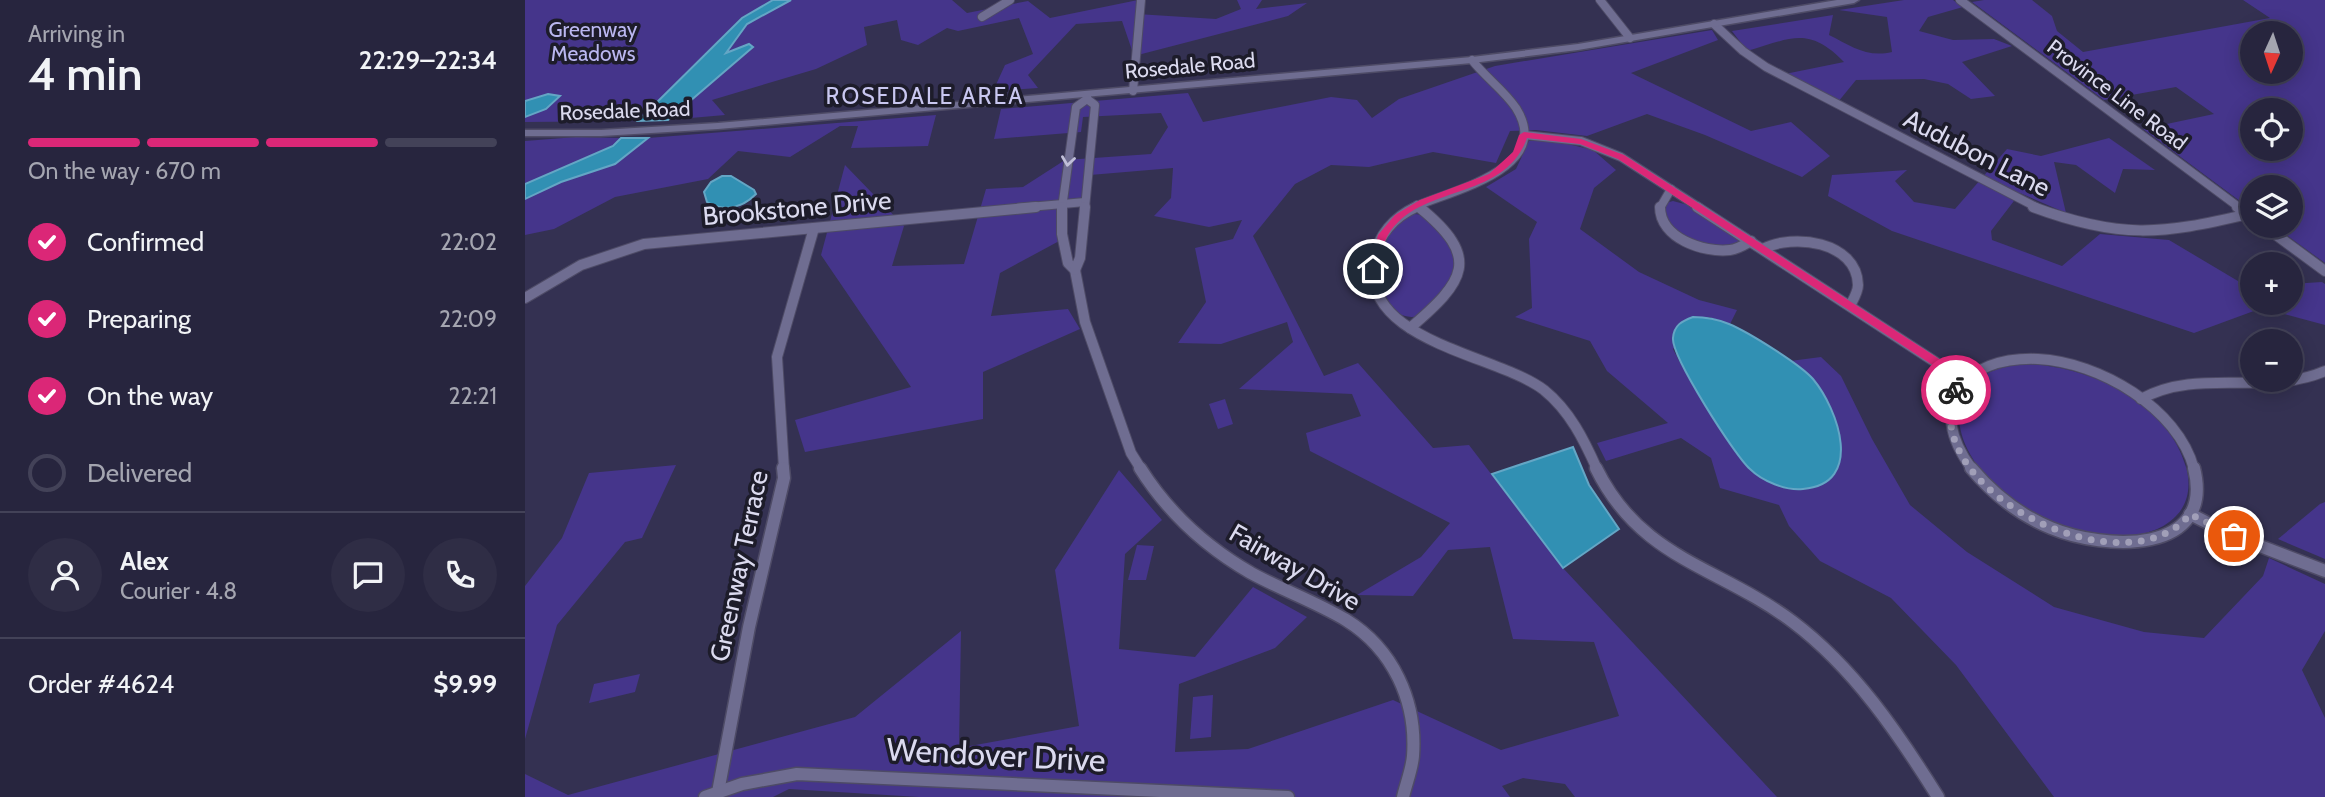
<!DOCTYPE html>
<html lang="en">
<head>
<meta charset="utf-8">
<style>
	:root { --surface:#27253e; --page:#2f2d45; --text:#f1f3f6; --muted:#a4a5b0; --line:#434258; --accent:#db2777 }
	body { margin:0; font-family:Cabin,sans-serif; background:var(--page); color:var(--text); height:100vh; display:flex; flex-direction:column; font-size:26px; white-space:nowrap }
	* { box-sizing:border-box; margin:0 }
	p { font-size:23px; color:var(--muted) }
	.icon { flex:none; width:38px; height:38px; fill:none; stroke:currentColor; stroke-width:2; stroke-linecap:round; stroke-linejoin:round }
	.map { position:relative; flex:1; overflow:hidden }
	.sheet { display:flex; flex-direction:column; background:var(--surface); width:525px }
	.sheet>* { flex:none }
	.needle { width:46px; rotate:183deg }
	.fabs { position:absolute; left:1715px; top:21px; display:grid; gap:14px }
	.fabs a { display:grid; place-items:center; width:63px; height:63px; border-radius:50%; background:var(--surface); box-shadow:0 4px 18px #0003,0 0 0 2px var(--line); font-size:35px }
	.pin { position:absolute; display:grid; place-items:center; width:60px; height:60px; color:#fff; margin:-30px; border:4px solid #fff; border-radius:50%; box-shadow:0 2px 7px #0007 }
	.courier { position:absolute; display:grid; place-items:center; width:70px; height:70px; margin:-35px; border:5px solid #db2777; border-radius:50%; background:#fff; color:#222; box-shadow:0 2px 9px #0007 }
	.summary em { font-style:normal; font-weight:600 }
	.summary div { display:flex; flex-direction:column-reverse }
	.summary { display:flex; align-items:center; justify-content:space-between; height:119px; padding:0 28px }
	h1 { font-size:46px; font-weight:600; line-height:52px }
	.bar { display:grid; grid-template-columns:repeat(4,1fr); gap:10px 7px; align-content:center; height:84px; padding:0 28px }
	.bar i { height:9px; border-radius:5px; background:var(--line) }
	.bar .selected { background:var(--accent) }
	.bar p { grid-column:span 4 }
	.line { display:flex; align-items:center; gap:18px; padding:0 28px; border-top:2px solid var(--line) }
	.line div { flex:1 }
	.round { display:grid; place-items:center; flex:none; width:74px; height:74px; border-radius:37px; background:var(--page) }
	ol { padding:0 28px; list-style:none }
	li { display:flex; align-items:center; gap:21px; height:77px }
	li p { margin-inline-start:auto }
	li .icon { padding:7px; border-radius:50%; background:var(--accent); color:#fff; stroke-width:4 }
	li:last-child { color:var(--muted) }
	li i { width:38px; height:38px; border:4px solid var(--line); border-radius:50% }
	main { display:flex; flex:1; min-height:0 }
	.map>svg:first-child { display:block }
	.green { fill:#45358b; fill-rule:evenodd }
	.water { fill:#3190b3; stroke:#64a6c5; stroke-width:2 }
	.lines { fill:none; stroke-linecap:round; stroke-linejoin:round }
	.street-far2-casing { stroke:#4e4b66; stroke-width:10 }
	.street-far1-casing { stroke:#4e4b66; stroke-width:12 }
	.street-casing { stroke:#4e4b66; stroke-width:15 }
	.secondary-casing { stroke:#4e4b66; stroke-width:3 }
	.street-far2 { stroke:#6f6d91; stroke-width:8 }
	.street-far1 { stroke:#6f6d91; stroke-width:10 }
	.street { stroke:#6f6d91; stroke-width:12 }
	.secondary { fill:#6f6d91; fill-rule:evenodd }
	.oneway { stroke:#c0bfd8 }
	.route { fill:#db2777 }
	.done { stroke:#a19fb8; stroke-width:7; stroke-dasharray:0 12.6 }
	.labels { text-anchor:middle; stroke-width:7; stroke-linejoin:round; paint-order:stroke }
	.far-park-label { font-size:21px; fill:#bab7f0; stroke:#1d1c2a }
	.far-street-label { font-size:21px; fill:#dbdaef; stroke:#1d1c2a }
	.far-neighbourhood-label { font-size:23px; letter-spacing:2px; fill:#c9c7f0; stroke:#1d1c2a }
	.street-label { font-size:26px; fill:#dbdaef; stroke:#1d1c2a }
	.near-street-label { font-size:32px; fill:#dbdaef; stroke:#1d1c2a }
</style>
</head>
<body>
<main>
<section class="sheet">
<div class="summary"><div><h1>4 min</h1><p>Arriving in</p></div><em>22:29–22:34</em></div>
<div class="bar"><i class="selected"></i><i class="selected"></i><i class="selected"></i><i></i><p>On the way · 670 m</p></div>
<ol>
<li><svg class="icon" aria-label="check" viewBox="0 0 24 24"><path d="M5 12l5 5 9-10"/></svg>Confirmed<p>22:02</p></li>
<li><svg class="icon" aria-label="check" viewBox="0 0 24 24"><path d="M5 12l5 5 9-10"/></svg>Preparing<p>22:09</p></li>
<li><svg class="icon" aria-label="check" viewBox="0 0 24 24"><path d="M5 12l5 5 9-10"/></svg>On the way<p>22:21</p></li>
<li><i></i>Delivered</li>
</ol>
<div class="line" style="height:126px"><a class="round"><svg class="icon" aria-label="person" viewBox="0 0 24 24"><circle cx="12" cy="8" r="4"/><path d="M4 21q1-7 8-7t8 7"/></svg></a><div><b>Alex</b><p>Courier · 4.8</p></div><a class="round"><svg class="icon" aria-label="chat" viewBox="0 0 24 24"><path d="M4 5h16v11H9l-5 4z"/></svg></a><a class="round"><svg class="icon" aria-label="phone" viewBox="0 0 24 24"><path d="M5 4h4l2 5-3 2q2 4 5 5l2-3 5 2v4C11 20 4 13 5 4z"/></svg></a></div>
<div class="line" style="height:91px"><div>Order #4624</div><b>$9.99</b></div>
</section>
<div class="map">
<svg width="1800" height="797" viewBox="0 0 1800 797">
	<rect width="100%" height="100%" fill="#343152"/>
	<g class="green">
		<path d="M0,0h248l-32,18 -103,103 -113,1z"/>
		<path d="M266,0h161l15,13 61,-12 22,17 88,-18 -1,14 79,5 25,-10 -4,-9h25l-6,9 51,-6 -19,13 -154,40 -12,-35 -46,3 -48,51 10,13 -55,4 11,-3 11,-24 28,-11 -14,-36 -61,13 -11,-3 -29,17 -17,-5 -4,-20 -33,7 3,18 -51,24 -104,31 13,15 -57,5 85,-72 -28,6 22,-30z"/>
		<path d="M1379,0h49l10,7 -35,10 -9,14 34,9 41,-1 18,7 -50,16 33,34 -24,3 -23,-15 -24,-5 -68,1 -18,22 -58,-27 64,-13c-36,-37 -54,-23 -97,-11l-15,-20 101,-16 -4,20c22,11 38,23 63,17l-5,-35 -48,-7z"/>
		<path d="M1459,0h48l20,16 5,15 26,21 187,-34 -27,-18h82v263l-51,-37h17v-39h-39v23l-109,-81 71,-15 -38,-27 -72,13 -132,-98zM1727,33h39v39h-39zM1727,110h39v39h-39z"/>
		<path d="M1187,30l6,10 -87,33 120,58 40,-9 39,34 -28,21 -97,-42 -58,-21 -60,22 -51,-6 -26,1 -14,32 -63,-11 -64,15 -38,-2 -36,19 -42,52 71,140 34,-13 75,85 36,-3 94,123 214,229h-202l-10,-13 -42,-6 -21,8 8,11h-591l-130,-8 -16,8h-248v-23l43,21 287,-78 106,-86 -2,117 120,-22 -24,-156 64,-100 43,50 -37,34 -6,95 76,8 58,-70 54,30 -32,31 -96,36 -4,68 73,-3 145,-49 108,50 118,-34 -25,-74 -81,-3 -23,-92 -42,3 -35,46 -56,-1 64,-38 29,-34 -140,-72 -4,-18 55,-17 -9,-22 -113,-5 54,-47 -6,-20 -66,22 -43,-1 28,-41 -11,-54 38,-9 9,-19 -33,7 -55,-11 17,-18 2,-30 -83,7 -5,29 -26,3 2,33 -61,33 -9,43 77,-7 12,20 -97,43v47l-178,33 -10,-32 116,-33 -90,-132 24,-90 59,61 -12,40 72,-2 22,-75 37,-2 42,-27 86,-6 17,-27 -7,-14 -78,4 -2,15 -87,7 7,-30 187,-16 15,29 128,-25 26,3 15,18 27,-19 96,-33z"/>
		<path d="M411,115l-8,31 -77,2 7,-22h-18l-50,31 -52,-6 -30,28 -93,18 -61,32 -29,6v-36l36,-17 54,-18 33,-26z"/>
		<path d="M51,137l45,1 -7,7 -89,39v-43z"/>
		<path d="M1584,138l46,32 -32,-1 -8,24 -39,-28 -22,-3 12,51 -46,-20 -29,38 1,9 70,26 38,-32 69,6 79,47h4v16h39v-19l31,-2 3,2v41l-63,-17 -68,25 -302,-102 -64,-35 4,-21 75,-5 -12,11 19,21 41,7 52,-60 34,7z"/>
		<path d="M1004,141h26l38,9 23,20 -22,18 -14,41 59,43 60,28 38,10 -7,14 -21,-7 -36,32c17,34 38,64 59,95 6,9 11,20 19,26 11,9 24,15 38,17 63,12 59,-56 35,-92 -10,-15 -21,-24 -34,-34l31,-4 20,19 31,63 38,66 57,47 87,55 90,25 60,6 59,-62 6,-18 56,26v47l-23,39 23,48v79h-271l-98,-132 -65,-67 -71,-37 -31,-35 -10,-21 -59,-17 -9,-30 -30,-20 -75,23 -9,-18 71,-20 -61,-52 -17,-30 -75,-24 17,-9 -3,-69 8,-17 -51,-35 30,-18z"/>
		<path d="M1148,201l15,4 54,36c-27,17 -71,-1 -79,-32l3,-6z"/>
		<path d="M889,214c28,1 51,46 37,70 -7,11 -23,22 -32,32 -47,11 -59,-83 -5,-102z"/>
		<path d="M1502,364c62,2 141,38 159,103 5,17 3,36 -10,49 -16,17 -42,21 -64,20 -40,-2 -80,-19 -111,-45 -56,-48 -64,-121 26,-127z"/>
		<path d="M700,399l8,25 -15,5 -9,-25z"/>
		<path d="M151,465l-34,73 -17,4 -68,83 -32,114v-153l37,-48 27,-65z"/>
		<path d="M1800,502v57l-47,-20 42,-35z"/>
		<path d="M612,545l17,1 -8,34h-18z"/>
		<path d="M115,674l-5,18 -46,11 5,-19z"/>
		<path d="M688,695l-2,42 -21,2 3,-42z"/>
	</g>
	<g class="water">
		<path d="M248,0h18l-44,24 -21,29 23,-9 4,3 -85,73 -30,1 104,-103z"/>
		<path d="M23,94l12,2 -14,13 -21,8v-16z"/>
		<path d="M96,138h27l-33,26 -54,18 -36,17v-15l88,-38z"/>
		<path d="M197,176h9l23,14 2,4c-14,14 -31,18 -49,8l-3,-10 7,-10z"/>
		<path d="M1168,317c12,0 24,2 36,7 19,8 71,40 84,55 25,30 52,105 -10,110 -17,2 -41,-8 -53,-20 -15,-13 -79,-113 -77,-131 1,-13 9,-17 20,-21z"/>
		<path d="M1048,447l16,38 30,44 -56,39 -71,-94z"/>
	</g>
	<g class="lines">
		<g class="street-far2-casing">
			<g id="street-far2">
				<path d="M1075,0l30,38"/>
				<path d="M1435,0l280,208"/>
				<path d="M457,17l28,-17"/>
				<path d="M1189,24l29,27 23,16 272,141"/>
				<path d="M608,91l8,-91"/>
				<path d="M999,135l57,6 40,16 79,51"/>
				<path d="M892,205l4,3"/>
				<path d="M493,208l67,-6"/>
				<path d="M537,208l14,-101 11,-8v-4"/>
				<path d="M560,208l10,-103 -8,-6"/>
				<path d="M887,208c36,-17 143,-38 104,-100 -12,-18 -31,-31 -44,-48"/>
				<path d="M1135,208l11,-19"/>
			</g>
		</g>
		<g class="street-far1-casing">
			<g id="street-far1">
				<path d="M537,207v27l6,29 7,7 10,52 46,131 10,16"/>
				<path d="M891,207c-22,10 -38,28 -42,52 -15,83 123,95 170,131 26,21 40,50 53,79"/>
				<path d="M1135,207c0,31 43,46 70,43 8,-1 14,-5 21,-9"/>
				<path d="M1172,207l266,173"/>
				<path d="M1508,207c86,32 128,28 215,7"/>
				<path d="M1712,207l13,9"/>
				<path d="M1739,226l61,45"/>
				<path d="M1238,249c29,-16 94,-8 95,36 0,7 -5,15 -8,21"/>
				<path d="M550,270l5,-12 5,-51"/>
				<path d="M0,298l56,-33 63,-21 392,-37"/>
				<path d="M885,328c55,-47 72,-70 9,-121"/>
				<path d="M1616,399c58,-32 123,-2 184,-28"/>
				<path d="M259,469l-7,-112 37,-129"/>
				<path d="M1447,469c-48,-64 -9,-113 66,-110 61,3 140,49 156,110"/>
			</g>
		</g>
		<g class="street-casing">
			<g id="street">
				<path d="M615,468c27,43 66,79 111,105 31,17 65,29 95,47 47,29 71,81 67,136 -1,13 -7,28 -10,41"/>
				<path d="M1071,468c45,92 123,98 197,154 61,46 105,111 145,175"/>
				<path d="M1446,468c22,26 48,47 80,60 53,22 165,28 143,-60"/>
				<path d="M1665,514l44,22 91,35"/>
				<path d="M193,792l31,-165 35,-149 -1,-10"/>
				<path d="M180,797l37,-13 55,-10 491,23"/>
			</g>
		</g>
		<g class="secondary-casing">
			<path id="secondary" d="M1312,0h22l-5,3 -276,47 -106,13 -754,66 -117,7h-76v-6h76l117,-7 754,-66 106,-13z"/>
		</g>
		<use href="#street-far2" class="street-far2"/>
		<use href="#street-far1" class="street-far1"/>
		<use href="#street" class="street"/>
		<use href="#secondary" class="secondary"/>
	</g>
	<defs><path id="oneway-chevron" d="M-2-3.5L2.5 0L-2 3.5" fill="none" stroke-width="1.6" stroke-linecap="round" stroke-linejoin="round" transform="scale(1.75)"/></defs>
	<use class="oneway" href="#oneway-chevron" transform="translate(543 161) rotate(98)"/>
	<path class="route" d="M999,132l57,7 43,16 343,222 2,3 -9,13h-8l-2,-3 7,-9 -339,-222 -38,-15 -53,-6c-23,64 -108,45 -139,97 -6,10 -7,25 -12,36h-7l9,-36 17,-20 25,-15 69,-26 24,-22 6,-17z"/>
	<g class="lines">
		<path class="done" d="M1431,390c-42,98 169,205 234,124l44,22"/>
	</g>
	<g class="labels">
		<g class="far-park-label">
			<text x="68" y="37">Greenway<tspan x="68" dy="24">Meadows</tspan></text>
		</g>
		<g class="far-street-label">
			<text transform="translate(665 66) rotate(-5)" y="7">Rosedale Road</text>
			<text transform="translate(1592 95) rotate(37)" y="7">Province Line Road</text>
			<text transform="translate(100 111) rotate(-2)" y="7">Rosedale Road</text>
		</g>
		<g class="far-neighbourhood-label">
			<text x="400" y="104">ROSEDALE AREA</text>
		</g>
		<g class="street-label">
			<text transform="translate(1452 153) rotate(27)" y="9">Audubon Lane</text>
			<text transform="translate(272 208) rotate(-5)" y="9">Brookstone Drive</text>
			<text transform="translate(214 566) rotate(-78)" y="9">Greenway Terrace</text>
			<text transform="translate(770 567) rotate(30)" y="9">Fairway Drive</text>
		</g>
		<g class="near-street-label">
			<text transform="translate(471 755) rotate(3)" y="11">Wendover Drive</text>
		</g>
	</g>
</svg>
<div class="fabs">
<a><svg class="needle" viewBox="-14 -14 28 28"><path d="M0-13l5 13h-10z" fill="#e53935"/><path d="M0 13l5-13h-10z" fill="#a4a5b0"/></svg></a>
<a><svg class="icon" aria-label="locate" viewBox="0 0 24 24"><circle cx="12" cy="12" r="6"/><path d="M12 2v4M12 18v4M2 12h4M18 12h4"/></svg></a>
<a><svg class="icon" aria-label="layers" viewBox="0 0 24 24"><path d="M12 4l9 5-9 5-9-5zM3 14l9 5 9-5"/></svg></a>
<a>+</a>
<a>−</a>
</div>
<div class="pin" style="left:1709px;top:536px;background:#ea580c"><svg class="icon" aria-label="bag" viewBox="0 0 24 24"><path d="M5 8h14l-1 12H6zM9 8a3 3 0 0 1 6 0"/></svg></div>
<div class="pin" style="left:848px;top:269px;background:#1f2937"><svg class="icon" aria-label="home" viewBox="0 0 24 24"><path d="M3 11l9-7 9 7M6 9v11h12V9"/></svg></div>
<div class="courier" style="left:1431px;top:390px"><svg class="icon" aria-label="bike" viewBox="0 0 24 24"><circle cx="6" cy="16" r="4"/><circle cx="18" cy="16" r="4"/><path d="M6 16l4-8h5l3 8M10 8l3 8H6M13 5h3"/></svg></div>
</div>
</main>
</body>
</html>
